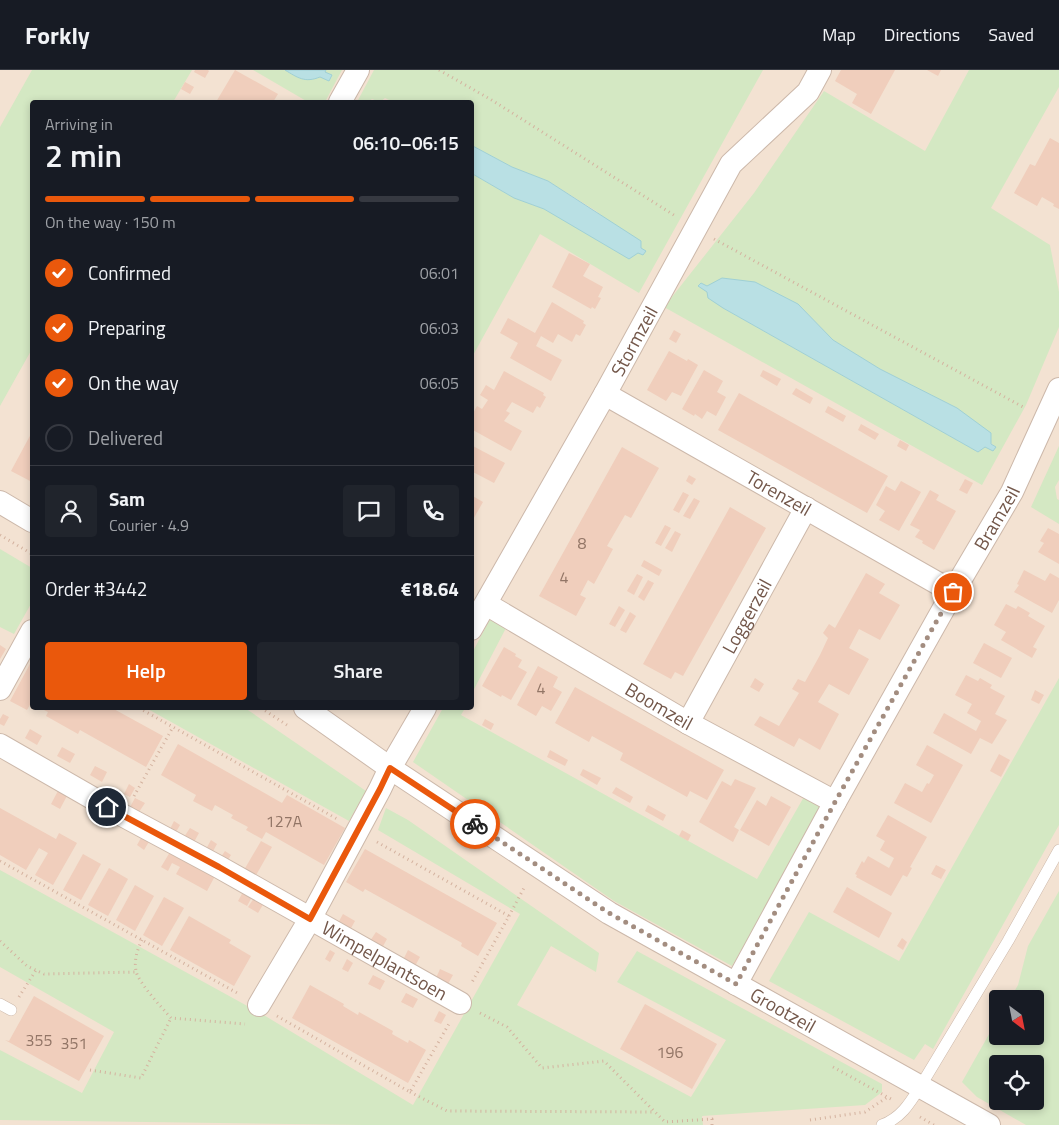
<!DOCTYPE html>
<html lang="en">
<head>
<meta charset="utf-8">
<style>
	:root { --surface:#171b24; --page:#20242c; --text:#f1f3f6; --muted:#9ea1a6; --line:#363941; --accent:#ea580c }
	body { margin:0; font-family:"Titillium Web",sans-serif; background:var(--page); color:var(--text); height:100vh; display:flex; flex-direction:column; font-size:19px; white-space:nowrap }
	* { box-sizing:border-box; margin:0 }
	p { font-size:16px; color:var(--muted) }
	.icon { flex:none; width:28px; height:28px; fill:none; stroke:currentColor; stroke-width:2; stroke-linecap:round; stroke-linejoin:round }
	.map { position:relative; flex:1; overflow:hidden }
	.details { position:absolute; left:30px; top:30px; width:444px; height:610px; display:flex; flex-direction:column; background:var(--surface); border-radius:5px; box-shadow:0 2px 8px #0003 }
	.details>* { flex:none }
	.needle { width:32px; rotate:148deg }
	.fabs { position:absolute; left:989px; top:920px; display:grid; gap:10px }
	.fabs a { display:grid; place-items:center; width:55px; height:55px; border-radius:5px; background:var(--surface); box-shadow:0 2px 8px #0003; font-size:25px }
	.pin { position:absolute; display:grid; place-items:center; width:42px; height:42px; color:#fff; margin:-21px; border:2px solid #fff; border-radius:50%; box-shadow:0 1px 5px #0007 }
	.courier { position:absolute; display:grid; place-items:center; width:50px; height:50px; margin:-25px; border:4px solid #ea580c; border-radius:50%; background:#fff; color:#222; box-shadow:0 1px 6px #0007 }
	.overview em { font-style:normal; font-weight:600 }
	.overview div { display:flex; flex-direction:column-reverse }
	.overview { display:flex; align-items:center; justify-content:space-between; height:85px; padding:0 15px }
	h1 { font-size:32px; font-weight:600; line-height:38px }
	.bar { display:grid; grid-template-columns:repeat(4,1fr); gap:8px 5px; align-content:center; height:60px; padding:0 15px }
	.bar i { height:6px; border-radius:4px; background:var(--line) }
	.bar .on { background:var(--accent) }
	.bar p { grid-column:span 4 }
	.line { display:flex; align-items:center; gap:12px; padding:0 15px; border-top:1px solid var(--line) }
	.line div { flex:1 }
	.round { display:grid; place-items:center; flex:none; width:52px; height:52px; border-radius:5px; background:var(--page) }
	ol { padding:0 15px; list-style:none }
	li { display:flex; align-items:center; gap:15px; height:55px }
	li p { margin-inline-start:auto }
	li .icon { padding:5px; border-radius:50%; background:var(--accent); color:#fff; stroke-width:4 }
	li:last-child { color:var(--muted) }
	li i { width:28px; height:28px; border:2px solid var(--line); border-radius:50% }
	.cta { display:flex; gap:10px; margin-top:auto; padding:10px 15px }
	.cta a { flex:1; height:58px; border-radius:5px; background:var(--accent); color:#fff; font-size:20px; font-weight:600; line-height:58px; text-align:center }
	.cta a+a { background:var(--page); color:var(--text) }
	header { display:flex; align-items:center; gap:30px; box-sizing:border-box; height:70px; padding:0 25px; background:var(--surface); border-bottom:1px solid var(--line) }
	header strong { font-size:24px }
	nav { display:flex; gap:28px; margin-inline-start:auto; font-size:18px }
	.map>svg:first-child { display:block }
	.residential { fill:#f3e2d2; fill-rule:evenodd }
	.green { fill:#d4e8c3; fill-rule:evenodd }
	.water { fill:#b9e0e4; stroke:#9fd0d5 }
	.building { fill:#f0cebc }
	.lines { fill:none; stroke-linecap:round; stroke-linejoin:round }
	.lane-casing { stroke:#ccb8aa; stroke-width:12 }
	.street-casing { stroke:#ccb8aa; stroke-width:24 }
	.path { stroke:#d4b29f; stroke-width:3; stroke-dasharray:1 4; stroke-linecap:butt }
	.lane { stroke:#fff; stroke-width:11 }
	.street { stroke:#fff; stroke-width:22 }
	.done { stroke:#a38d80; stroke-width:5; stroke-dasharray:0 9 }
	.route { stroke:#ea580c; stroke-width:6 }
	.labels { text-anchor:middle; stroke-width:4; stroke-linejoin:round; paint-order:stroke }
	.number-label { font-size:16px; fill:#927566 }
	.street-label { font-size:19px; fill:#73574a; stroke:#fef5e9 }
</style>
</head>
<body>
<header>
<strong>Forkly</strong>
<nav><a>Map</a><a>Directions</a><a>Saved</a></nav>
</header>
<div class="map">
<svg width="1059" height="1055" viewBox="0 0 1059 1055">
	<rect width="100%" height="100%" fill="#fbf1e3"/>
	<path class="residential" d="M0,0h1059v1055h-1059zM32,32h439v606h-439zM998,929h37v37h-37zM998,994h37v37h-37z"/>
	<g class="green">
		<path d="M32,0h160l-19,32h-141v247l-32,57v-279z"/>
		<path d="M253,0h32l13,7 27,-5 1,-2h16l-17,32h-17z"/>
		<path d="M374,0h389l-124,223 -99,-59 -69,125v-186l43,25 30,11 94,44 7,-2 -49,-40 -48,-30 -36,-14 -41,-22v-43h-78l-8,-4 -5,4 -8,-3 -4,3h-11z"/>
		<path d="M969,0h90v17l-68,121 59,37 9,47v35l-33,78 -44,80 -318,-178 90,-114 70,-102 101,60zM701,213l5,3 92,18 35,36 47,29 77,39 38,39h-10l-7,5 -255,-144 -16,-16z"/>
		<path d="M1059,376v34l-4,7 2,12 2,1v24l-28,-17z"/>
		<path d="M0,479l32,19v34l-18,32 -14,-7z"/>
		<path d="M490,549l16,9 -35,67v-40z"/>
		<path d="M1059,608v147l-126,224 -8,-5 -11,16 -145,-79 40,-69 90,49z"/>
		<path d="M146,638h99l121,83 -17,30z"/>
		<path d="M443,638h22l-4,7 296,164 48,-84 18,13 -91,158 -118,-65 -201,-139z"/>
		<path d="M386,738l22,12 191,133 -3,19 -45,-26 -34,59 174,92 35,-57 -109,-58 20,-31 245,133v8l-17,13 -163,11 1,9h-339l-364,-5v-70l82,43 32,-61 -114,-65v-97l262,144 151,91 107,-191 -142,-84z"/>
		<path d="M1059,821v234h-33l-49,-28 -15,-15 35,-62 1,16h37v-37h-25l8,-14 10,-39zM998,994h37v37h-37z"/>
	</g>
	<g class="water">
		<path d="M285,0h41l-1,2 7,3 -3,6 -9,-4c-15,6 -22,1 -35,-7z"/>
		<path d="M471,75l41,22 36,14 93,60v7l5,3 -3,4 -5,-2 -9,6 -85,-50 -30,-11 -43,-25z"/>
		<path d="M722,208l33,4 43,22 35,36 47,29 77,39 34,25v11l5,3 -3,4 -8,-4 -7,5 -255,-144 -15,-10 -1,-6 -9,-6 3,-3 6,3z"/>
	</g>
	<g class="building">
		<path d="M195,0h13l1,1 -4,7 -11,-6z"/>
		<path d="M235,0l43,24 -5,8h-57z"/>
		<path d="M841,0h54l-24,44 -19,-11 5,-9 -22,-13z"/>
		<path d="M927,0h14l-3,6z"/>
		<path d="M185,12l9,5 -4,7 -9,-5z"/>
		<path d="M1050,68l9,5v66l-6,-3 1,-2 -12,-7 -5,9 -23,-13 16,-29 5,2z"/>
		<path d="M569,183l21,11 -7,12 20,11 -5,10 3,1 -6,11 -3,-2 -1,2 -39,-22z"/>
		<path d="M552,232l32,19 -1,2 3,2 -6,11 -4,-2 -4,8 -14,-8 -5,9 -12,-7 -5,10 26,14 -11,21 -41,-23 8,-15 -18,-10 8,-15 27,15z"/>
		<path d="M674,260l7,4 -5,9 -7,-4z"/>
		<path d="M669,281l18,10 1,-2 10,6 -17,31 -9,-4 -6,9 -19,-11z"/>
		<path d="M704,300l19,11 -6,11 9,5 -10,19 -9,-5 -5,8 -7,-5 -1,2 -12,-7z"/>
		<path d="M763,300l18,9 -4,7 -17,-10z"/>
		<path d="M504,301l40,22 -1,2 3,2 -6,11 -3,-2 -4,7 -21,-11 -6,9 4,2 -6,8 18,10 -11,20 -40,-22v-12l6,-11 5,3 6,-9 -8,-5 6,-10 8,5z"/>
		<path d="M796,318l17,10 -3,6 -18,-10z"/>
		<path d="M739,323l149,83 -21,37 -149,-83z"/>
		<path d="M828,336l18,10 -3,6 -18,-10z"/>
		<path d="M861,354l18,10 -4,6 -17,-10z"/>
		<path d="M32,362v50l-21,-11z"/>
		<path d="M900,370l9,5 -3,6 -9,-5z"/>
		<path d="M471,375l34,18 -11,20 -23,-12z"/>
		<path d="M622,377l37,21 -28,50 -6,-3 -18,31 6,3 -19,35 -6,-4 -8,15 6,3 -10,18 -37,-20z"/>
		<path d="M689,405l7,4 -4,6 -6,-4z"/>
		<path d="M965,409l8,4 -6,11 -8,-4z"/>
		<path d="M901,411l20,11 -22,39 -20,-11 6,-9 -9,-6 10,-19 9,5z"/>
		<path d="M930,420l9,5 -3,5 20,11 -22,39 -12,-7 1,-2 -8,-4 5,-7 -10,-5z"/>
		<path d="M683,422l6,3 -10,18 -6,-3z"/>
		<path d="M471,425l12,7 -12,21z"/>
		<path d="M694,428l6,3 -10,18 -7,-3z"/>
		<path d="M730,437l36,21 -83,148 -8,-4 -4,7 -28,-15z"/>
		<path d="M665,455l6,3 -10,18 -6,-3z"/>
		<path d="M1048,458l11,6v30l-21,-12 6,-9 -4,-2z"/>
		<path d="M675,461l6,3 -9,18 -7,-4z"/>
		<path d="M644,490l18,10 -3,6 -18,-10z"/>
		<path d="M1024,500l21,11 5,-8 9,5v22l-7,13 -38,-21 5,-7 -2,-1z"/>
		<path d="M866,503l19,11 -6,9 21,12 -20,35 -21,-11 -10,19 20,11 -20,36 -20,-11 -11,18 21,12 -19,36 -21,-12 -5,9 -40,-22 6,-9 19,10 20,-33 -7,-4 6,-10 7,3 15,-27 8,-17 -5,-5 6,-9 6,4z"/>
		<path d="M637,504l6,3 -9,18 -7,-4z"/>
		<path d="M648,510l6,3 -10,18 -6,-4z"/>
		<path d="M1006,534l10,5 2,-3 12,7 -2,3 17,10 -12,21 4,2 -5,9 -31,-18 5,-8 -12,-7z"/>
		<path d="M619,536l6,4 -10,17 -6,-3z"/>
		<path d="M630,542l6,4 -10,17 -6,-3z"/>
		<path d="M984,573l28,15 -11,20 -28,-15z"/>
		<path d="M0,575l6,4 -6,10z"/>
		<path d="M504,577l12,7 -1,2 7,4 -4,7 9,5 -16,28 -9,-5 -1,2 -19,-11z"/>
		<path d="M31,592l1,1v41l-1,-1 -4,7 -17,-9z"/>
		<path d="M538,596l20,11 -5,10 9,5 -11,19 -9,-5 -6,10 -19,-11z"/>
		<path d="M966,605l12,6 2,-3 12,7 -2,3 15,8 -10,18 12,6 -15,24 -12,-6 -9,16 -38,-21 11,-20 32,18 5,-10 -14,-8 5,-9 -17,-9z"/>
		<path d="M755,608l9,6 -5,8 -9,-5z"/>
		<path d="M575,617l149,83 -17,30 -17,-9 -3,6 -67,-37 3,-7 -31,-17 -3,6 -34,-19z"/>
		<path d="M1035,620l9,5 -5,9 -8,-4z"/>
		<path d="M40,638h72l51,28 -17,31 -66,-37 -2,4 -32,-18 2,-4z"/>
		<path d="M3,644l6,3 -5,9 -4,-2v-5z"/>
		<path d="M485,649l9,5 -3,6 -9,-5z"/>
		<path d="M30,659l12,7 -5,9 -12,-7z"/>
		<path d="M178,674l104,59 5,-8 58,33 -21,37 -58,-33 -4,7 -16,-9 2,-3 -17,-9 2,-3 -18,-10 -3,6 -19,-10 3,-6 -35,-20z"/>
		<path d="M927,675l36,20 -32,58 -37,-20 11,-20 17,9 5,-9 2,1 5,-9 -18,-10z"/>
		<path d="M62,677l13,7 -5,9 -13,-7z"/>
		<path d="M550,680l18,10 -3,6 -18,-9z"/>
		<path d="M999,684l11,6 -9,17 -11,-6z"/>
		<path d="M95,696l12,6 -5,10 -12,-7z"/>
		<path d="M583,699l18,9 -4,7 -17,-10z"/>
		<path d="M735,709l21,9 -22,39 5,3 -6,12 -34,-20 23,-41 9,5z"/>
		<path d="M129,714l6,4 -5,9 -6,-3z"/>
		<path d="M616,717l17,10 -3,6 -18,-10z"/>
		<path d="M59,719l9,5 -8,15 -9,-5z"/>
		<path d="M771,726l20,11 -22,39 -29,-16 17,-30 9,6z"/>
		<path d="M135,728l10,5 -6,9 -9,-5z"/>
		<path d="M648,735l18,10 -3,6 -18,-10z"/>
		<path d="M0,738l56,31 3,-6 18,10 -24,42 -18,-10 13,-22 -9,-5 -13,22 -26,-15z"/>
		<path d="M888,745l39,22 -17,30 2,1 -5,9 -4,-2 -12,21 -35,-19 1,-2 -2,-1 7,-13 2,2 4,-7 21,12 5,-10 -14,-8 5,-9 -9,-5z"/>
		<path d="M174,751l6,4 -4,7 -6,-3z"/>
		<path d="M190,758l9,5 -5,9 -10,-5z"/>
		<path d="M682,760l9,5 -3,6 -9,-5z"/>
		<path d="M142,766l8,4 -6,10 -7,-5z"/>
		<path d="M211,770l6,4 -5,9 -6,-4z"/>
		<path d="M261,771l11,6 -17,30 -11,-7z"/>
		<path d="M365,779l132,74 -19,33 -17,-10 1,-3 -97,-54 -2,3 -17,-10z"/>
		<path d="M225,781l6,4 -3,5 -7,-3z"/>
		<path d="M170,782l45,24 -8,15 -31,-17 4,-7 -8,-4 -4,8 -7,-4z"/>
		<path d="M83,784l18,10 -20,36 -18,-10z"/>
		<path d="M936,795l10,5 -5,9 -10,-5z"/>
		<path d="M109,798l19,11 -20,37 -20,-11z"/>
		<path d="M135,815l19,11 -19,35 -19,-11z"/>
		<path d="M847,817l45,26 -13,25 -46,-26z"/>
		<path d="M243,822l9,5 -5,9 -9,-5z"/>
		<path d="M164,827l20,11 -22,38 -19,-11z"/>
		<path d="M254,828l10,5 -6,10 -10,-6z"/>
		<path d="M343,844l12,7 -5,9 -12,-7z"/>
		<path d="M189,846l42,24 -2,3 22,13 -17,30 -64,-36z"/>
		<path d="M376,862l11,7 -5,9 -12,-7z"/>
		<path d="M902,868l5,4 -4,8 -6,-4z"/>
		<path d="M330,880l5,3 -5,9 -5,-3z"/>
		<path d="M408,880l12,7 -5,9 -12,-6z"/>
		<path d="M347,889l6,4 -5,9 -6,-3z"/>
		<path d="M440,899l13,6 -5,9 -12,-6z"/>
		<path d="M373,905l12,6 -5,9 -12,-6z"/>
		<path d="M310,915l34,19 -1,2 15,9 1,-3 34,19 -1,3 16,9 1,-3 17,10 -18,33 -116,-65z"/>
		<path d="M406,923l12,6 -5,9 -12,-6z"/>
		<path d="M34,926l70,40 -25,45 -74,-41 4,1z"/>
		<path d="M645,934l72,40 -25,45 -72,-40z"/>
		<path d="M439,941l7,4 -5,9 -7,-3z"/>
	</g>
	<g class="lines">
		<g class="lane-casing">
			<g id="lane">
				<path d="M0,934l11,6"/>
				<path d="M882,1055c19,-7 28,-22 38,-38l88,-146 51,-91"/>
			</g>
		</g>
		<g class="street-casing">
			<g id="street">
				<path d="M340,32l18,-32"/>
				<path id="s1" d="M605,324l348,198"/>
				<path d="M0,432l32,19"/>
				<path id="s2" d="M486,534l202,119 147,79"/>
				<path id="s3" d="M471,559l134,-235 126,-230 77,-72 12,-22"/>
				<path d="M0,619l32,-58"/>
				<path id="s4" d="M305,638l85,60 219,145 380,212"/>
				<path id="s5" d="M688,653l118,-215"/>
				<path id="s6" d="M0,675l122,70 97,52 241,136"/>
				<path id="s7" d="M736,914l99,-182 118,-210 59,-100 47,-103"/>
				<path d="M259,935l51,-86 70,-130 10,-21 35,-60"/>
			</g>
		</g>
		<g class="path">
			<path d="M439,0l51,29 187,118"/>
			<path d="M714,169l311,169"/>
			<path d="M0,465l32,19"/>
			<path d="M139,638l200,112"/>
			<path d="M261,638l29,19"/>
			<path d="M134,726l39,-69"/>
			<path d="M377,772l132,74 -38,68"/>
			<path d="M0,791l239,133"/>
			<path d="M509,846l16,-30"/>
			<path d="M142,870c-5,10 -8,20 -6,31 2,11 26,37 35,47l74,6"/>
			<path d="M0,871l27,25 17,8 92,-2"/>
			<path d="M19,927l17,-27"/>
			<path d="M480,943l27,14 35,41 62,-7 61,61 47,-3v6"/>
			<path d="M277,946l133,76 40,-70"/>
			<path d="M833,997l58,32"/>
			<path d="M90,1000l51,8 30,-60"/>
			<path d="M410,1022l37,19 207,1"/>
			<path d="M920,1047l14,8"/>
			<path d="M810,1050l55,-8 24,-16"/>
		</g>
		<use href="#lane" class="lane"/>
		<use href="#street" class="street"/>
	</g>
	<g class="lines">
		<path class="done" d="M475,754l134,89 127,71 99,-182 118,-210"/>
		<path class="route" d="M107,737l112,60 91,52 70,-130 10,-21 85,56"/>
	</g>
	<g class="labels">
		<g class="number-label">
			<text x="582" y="479">8</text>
			<text x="564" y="513">4</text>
			<text x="541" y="624">4</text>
			<text x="284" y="757">127A</text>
			<text x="39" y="976">355</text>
			<text x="74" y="979">351</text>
			<text x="670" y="988">196</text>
		</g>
		<g class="street-label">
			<text dy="7" stroke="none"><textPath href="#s3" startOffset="331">Stormzeil</textPath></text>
			<text dy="7" stroke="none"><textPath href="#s1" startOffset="200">Torenzeil</textPath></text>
			<text dy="7" stroke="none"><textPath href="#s7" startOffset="534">Bramzeil</textPath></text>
			<text dy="7" stroke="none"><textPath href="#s5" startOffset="122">Loggerzeil</textPath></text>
			<text dy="7" stroke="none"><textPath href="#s2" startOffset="201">Boomzeil</textPath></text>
			<text dy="7" stroke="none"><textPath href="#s6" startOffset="441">Wimpelplantsoen</textPath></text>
			<text dy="7" stroke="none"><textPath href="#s4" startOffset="566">Grootzeil</textPath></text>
		</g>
	</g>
</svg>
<div class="fabs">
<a><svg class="needle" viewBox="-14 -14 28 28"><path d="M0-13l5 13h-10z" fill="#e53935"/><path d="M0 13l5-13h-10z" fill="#9ea1a6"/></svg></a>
<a><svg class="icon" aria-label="locate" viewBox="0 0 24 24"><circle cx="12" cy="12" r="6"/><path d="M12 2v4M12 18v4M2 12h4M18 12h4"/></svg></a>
</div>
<div class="pin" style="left:953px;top:522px;background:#ea580c"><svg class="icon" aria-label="bag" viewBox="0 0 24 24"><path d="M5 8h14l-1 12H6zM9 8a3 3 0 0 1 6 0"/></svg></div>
<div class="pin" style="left:107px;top:737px;background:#1f2937"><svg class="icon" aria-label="home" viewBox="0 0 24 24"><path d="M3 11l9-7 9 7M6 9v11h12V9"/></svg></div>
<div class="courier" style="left:475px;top:754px"><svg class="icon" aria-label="bike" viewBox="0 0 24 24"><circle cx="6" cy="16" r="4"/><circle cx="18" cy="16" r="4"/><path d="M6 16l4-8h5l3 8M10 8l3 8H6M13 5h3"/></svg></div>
<section class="details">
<div class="overview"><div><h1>2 min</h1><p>Arriving in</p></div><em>06:10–06:15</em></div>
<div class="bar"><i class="on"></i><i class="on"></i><i class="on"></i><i></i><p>On the way · 150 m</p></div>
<ol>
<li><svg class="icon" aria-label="check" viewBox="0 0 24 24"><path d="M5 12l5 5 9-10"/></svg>Confirmed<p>06:01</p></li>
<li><svg class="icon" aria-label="check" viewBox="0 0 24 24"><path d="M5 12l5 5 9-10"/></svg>Preparing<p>06:03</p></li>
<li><svg class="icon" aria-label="check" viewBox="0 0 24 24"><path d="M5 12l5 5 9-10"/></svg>On the way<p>06:05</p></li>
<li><i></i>Delivered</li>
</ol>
<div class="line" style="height:90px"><a class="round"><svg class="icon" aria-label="person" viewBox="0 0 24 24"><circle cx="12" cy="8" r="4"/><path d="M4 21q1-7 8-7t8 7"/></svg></a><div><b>Sam</b><p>Courier · 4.9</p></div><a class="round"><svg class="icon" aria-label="chat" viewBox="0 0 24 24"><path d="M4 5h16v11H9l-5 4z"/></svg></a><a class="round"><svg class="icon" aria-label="phone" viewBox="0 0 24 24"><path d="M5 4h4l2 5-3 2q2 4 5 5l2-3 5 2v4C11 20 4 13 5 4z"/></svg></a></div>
<div class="line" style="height:65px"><div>Order #3442</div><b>€18.64</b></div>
<div class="cta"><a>Help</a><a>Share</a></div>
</section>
</div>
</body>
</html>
